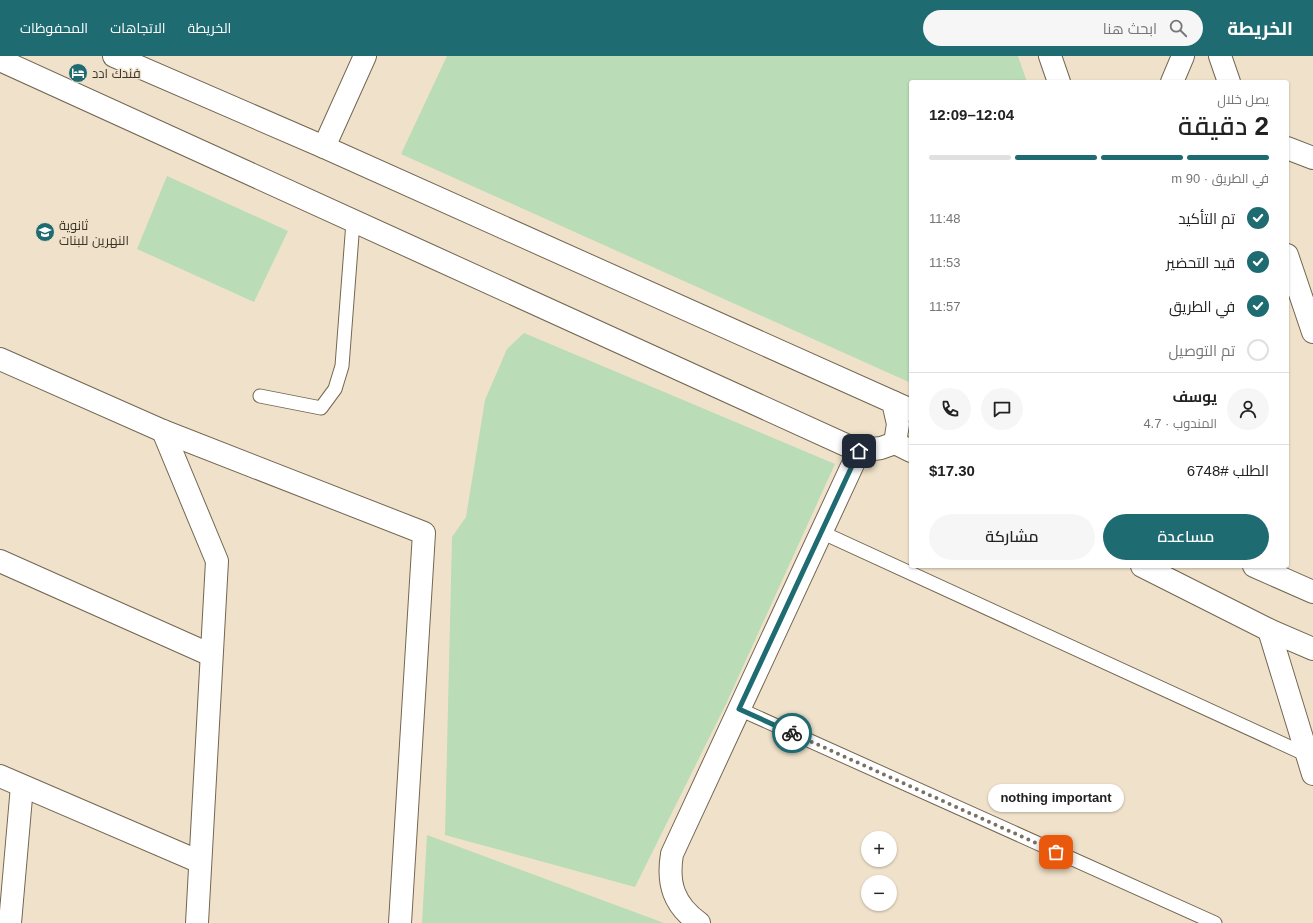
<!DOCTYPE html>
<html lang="ar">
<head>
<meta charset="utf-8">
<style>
	:root { --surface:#fff; --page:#f6f6f6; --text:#222; --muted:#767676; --line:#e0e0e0; --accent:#1f6b72 }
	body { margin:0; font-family:Arial,Cairo,sans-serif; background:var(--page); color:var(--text); direction:rtl; height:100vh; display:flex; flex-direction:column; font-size:15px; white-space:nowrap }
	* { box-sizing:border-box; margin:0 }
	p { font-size:13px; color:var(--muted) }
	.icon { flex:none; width:22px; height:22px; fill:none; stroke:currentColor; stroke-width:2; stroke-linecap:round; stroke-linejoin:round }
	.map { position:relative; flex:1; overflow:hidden; direction:ltr }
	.drawer { position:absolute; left:909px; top:24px; width:380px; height:488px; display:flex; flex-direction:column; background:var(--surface); border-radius:4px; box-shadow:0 1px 3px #0004; direction:rtl }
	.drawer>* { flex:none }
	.tools { position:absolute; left:861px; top:775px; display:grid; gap:8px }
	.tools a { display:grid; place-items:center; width:36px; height:36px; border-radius:50%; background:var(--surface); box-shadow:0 1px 3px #0004; font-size:20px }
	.pin { position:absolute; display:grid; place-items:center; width:34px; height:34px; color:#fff; margin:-17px; border-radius:8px; box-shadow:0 2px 6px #0006 }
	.courier { position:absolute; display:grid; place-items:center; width:40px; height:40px; margin:-20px; border:3px solid #1f6b72; border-radius:50%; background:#fff; color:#222; box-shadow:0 1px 5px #0007 }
	.bubble { position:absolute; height:28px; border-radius:14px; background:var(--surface); box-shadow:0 1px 3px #0004; font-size:13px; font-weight:600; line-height:28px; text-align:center; direction:rtl }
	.headline em { font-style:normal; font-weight:600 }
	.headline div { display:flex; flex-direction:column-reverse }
	.headline { display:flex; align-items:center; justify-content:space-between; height:68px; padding:0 20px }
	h1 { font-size:26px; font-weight:600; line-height:30px }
	.bar { display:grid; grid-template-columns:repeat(4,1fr); gap:6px 4px; align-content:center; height:48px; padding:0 20px }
	.bar i { height:5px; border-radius:3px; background:var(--line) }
	.bar .selected { background:var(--accent) }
	.bar p { grid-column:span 4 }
	.line { display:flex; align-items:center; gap:10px; padding:0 20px; border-top:1px solid var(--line) }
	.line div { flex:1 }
	.round { display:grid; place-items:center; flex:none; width:42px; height:42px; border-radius:21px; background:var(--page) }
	ol { padding:0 20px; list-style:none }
	li { display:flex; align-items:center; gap:12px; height:44px }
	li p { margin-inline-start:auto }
	li .icon { padding:4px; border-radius:50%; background:var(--accent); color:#fff; stroke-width:4 }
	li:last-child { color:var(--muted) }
	li i { width:22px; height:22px; border:2px solid var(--line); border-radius:50% }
	.button { display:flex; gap:8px; margin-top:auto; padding:8px 20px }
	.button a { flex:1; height:46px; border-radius:24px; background:var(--accent); color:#fff; font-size:16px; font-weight:600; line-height:46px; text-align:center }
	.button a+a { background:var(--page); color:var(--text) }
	header { display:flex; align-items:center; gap:24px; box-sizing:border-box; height:56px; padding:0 20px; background:var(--accent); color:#fff }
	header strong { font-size:19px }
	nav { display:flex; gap:22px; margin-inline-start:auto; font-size:14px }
	.search { width:280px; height:36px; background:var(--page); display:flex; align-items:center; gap:10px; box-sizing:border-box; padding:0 14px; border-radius:22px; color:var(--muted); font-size:15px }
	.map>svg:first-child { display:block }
	.green { fill:#badcb7 }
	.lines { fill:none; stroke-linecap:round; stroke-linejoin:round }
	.service-casing { stroke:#736651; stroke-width:15 }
	.minor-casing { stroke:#736651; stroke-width:24 }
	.secondary-casing { stroke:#736651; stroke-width:24 }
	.service { stroke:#fff; stroke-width:13 }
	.minor { stroke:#fff; stroke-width:22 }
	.secondary { stroke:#fff; stroke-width:22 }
	.done { stroke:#7a7163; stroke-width:4; stroke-dasharray:0 7.2 }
	.route { stroke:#1f6b72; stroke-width:5 }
	.labels { text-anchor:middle; stroke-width:3; stroke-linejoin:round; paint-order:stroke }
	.poi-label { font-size:13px; fill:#3a342b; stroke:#f0e2ca; text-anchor:start }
</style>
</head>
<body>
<header>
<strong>الخريطة</strong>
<div class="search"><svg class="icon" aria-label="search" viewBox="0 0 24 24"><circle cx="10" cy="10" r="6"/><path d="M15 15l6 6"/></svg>ابحث هنا</div>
<nav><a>الخريطة</a><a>الاتجاهات</a><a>المحفوظات</a></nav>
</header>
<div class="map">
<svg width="1313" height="867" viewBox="0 0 1313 867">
	<rect width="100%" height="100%" fill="#f0e2ca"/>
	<g class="green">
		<path d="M447,0h571l9,26h-116v301l-510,-229z"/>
		<path d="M167,120l121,55 -34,71 -117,-53z"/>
		<path d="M524,277l311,131 -109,240 -91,183 -190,-52 7,-298 14,-20 19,-117 22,-51z"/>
		<path d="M427,779l237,88h-242z"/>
	</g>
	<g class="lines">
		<g class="service-casing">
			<g id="service">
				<path d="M260,340l61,12 14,-19 7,-23 11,-144"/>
				<path d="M821,476l486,223"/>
				<path d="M739,653l476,214"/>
			</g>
		</g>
		<g class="minor-casing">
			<g id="minor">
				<path d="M1050,0l9,26"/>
				<path d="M1220,0l9,26"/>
				<path d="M1172,26l11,-26"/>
				<path d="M324,91l41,-91"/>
				<path d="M1287,92l26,10"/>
				<path d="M1287,199l26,77"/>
				<path d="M0,303l163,72 261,102 -24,390"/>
				<path d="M893,346l18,8"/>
				<path d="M163,375l54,130 -20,362"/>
				<path d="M0,505l211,94"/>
				<path d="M1254,510l59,26"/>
				<path d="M1269,574l44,144"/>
				<path d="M0,720l200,86"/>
				<path d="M10,867l12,-137"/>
				<path d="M699,867c-25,-18 -32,-39 -27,-69l187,-403"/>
			</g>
		</g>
		<g class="secondary-casing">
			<g id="secondary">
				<path d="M114,0l210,91 569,255 5,22 -3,19"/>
				<path d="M0,4c286,131 573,260 859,391l22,-3 14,-5 16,8"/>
				<path d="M1142,510l127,64 44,19"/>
			</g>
		</g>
		<use href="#service" class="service"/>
		<use href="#minor" class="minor"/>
		<use href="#secondary" class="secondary"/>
	</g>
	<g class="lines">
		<path class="done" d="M792,677l264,119"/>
		<path class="route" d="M792,677l-53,-24 120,-258"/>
	</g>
	<defs>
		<g id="hotel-disc" transform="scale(1)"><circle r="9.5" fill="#1f6b72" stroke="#f0e2ca"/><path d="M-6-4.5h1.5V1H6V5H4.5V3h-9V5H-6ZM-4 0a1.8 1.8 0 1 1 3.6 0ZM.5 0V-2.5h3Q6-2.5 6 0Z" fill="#fff"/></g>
		<g id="school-disc" transform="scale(1)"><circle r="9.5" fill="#1f6b72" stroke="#f0e2ca"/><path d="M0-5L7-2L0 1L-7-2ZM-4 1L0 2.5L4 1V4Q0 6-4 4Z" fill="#fff"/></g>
	</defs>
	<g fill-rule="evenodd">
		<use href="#hotel-disc" x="78" y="17"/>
		<use href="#school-disc" x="45" y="176"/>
	</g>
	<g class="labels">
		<g class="poi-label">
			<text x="92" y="22">فندك ادد</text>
			<text x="59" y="174">ثانوية<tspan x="59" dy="15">النهرين للبنات</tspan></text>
		</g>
	</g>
</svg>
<div class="tools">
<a>+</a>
<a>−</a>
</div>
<div class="pin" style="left:1056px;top:796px;background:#ea580c"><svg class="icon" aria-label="bag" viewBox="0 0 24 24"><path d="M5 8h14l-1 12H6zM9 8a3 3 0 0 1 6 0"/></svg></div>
<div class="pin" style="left:859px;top:395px;background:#1f2937"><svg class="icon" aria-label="home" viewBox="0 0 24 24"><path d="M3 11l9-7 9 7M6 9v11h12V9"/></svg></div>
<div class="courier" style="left:792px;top:677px"><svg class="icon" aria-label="bike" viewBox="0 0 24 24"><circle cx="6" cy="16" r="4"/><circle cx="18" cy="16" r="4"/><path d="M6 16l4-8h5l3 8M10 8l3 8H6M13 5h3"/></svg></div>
<div class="bubble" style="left:988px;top:728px;width:136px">nothing important</div>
<section class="drawer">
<div class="headline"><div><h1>2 دقيقة</h1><p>يصل خلال</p></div><em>12:04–12:09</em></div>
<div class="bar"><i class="selected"></i><i class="selected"></i><i class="selected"></i><i></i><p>في الطريق · 90 m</p></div>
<ol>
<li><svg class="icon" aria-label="check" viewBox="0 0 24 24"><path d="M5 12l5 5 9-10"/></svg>تم التأكيد<p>11:48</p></li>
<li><svg class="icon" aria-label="check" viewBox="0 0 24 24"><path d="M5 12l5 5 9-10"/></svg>قيد التحضير<p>11:53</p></li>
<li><svg class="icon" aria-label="check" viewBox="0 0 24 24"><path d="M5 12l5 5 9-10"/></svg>في الطريق<p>11:57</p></li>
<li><i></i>تم التوصيل</li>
</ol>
<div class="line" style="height:72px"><a class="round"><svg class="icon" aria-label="person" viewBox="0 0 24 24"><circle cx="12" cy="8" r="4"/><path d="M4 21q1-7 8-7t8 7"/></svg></a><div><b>يوسف</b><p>المندوب · 4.7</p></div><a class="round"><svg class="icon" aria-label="chat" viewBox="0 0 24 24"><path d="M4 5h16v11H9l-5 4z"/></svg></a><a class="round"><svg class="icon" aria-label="phone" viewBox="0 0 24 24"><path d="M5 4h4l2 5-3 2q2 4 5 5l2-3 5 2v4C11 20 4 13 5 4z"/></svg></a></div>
<div class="line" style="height:52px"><div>الطلب #6748</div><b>$17.30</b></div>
<div class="button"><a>مساعدة</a><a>مشاركة</a></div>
</section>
</div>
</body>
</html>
